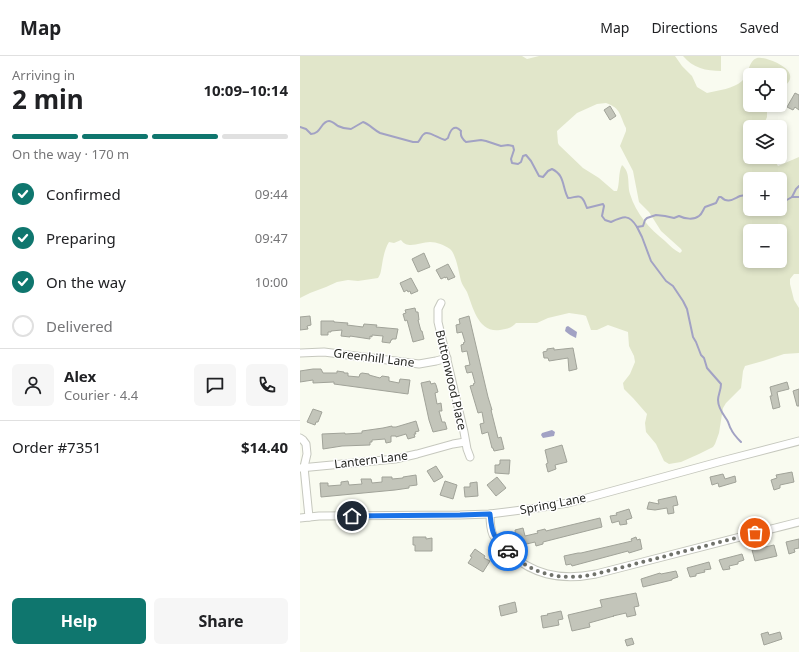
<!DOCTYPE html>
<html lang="en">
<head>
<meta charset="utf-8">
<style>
	:root { --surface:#fff; --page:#f6f6f6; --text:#202124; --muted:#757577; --line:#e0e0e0; --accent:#0f766e }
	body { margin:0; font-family:"Noto Sans",sans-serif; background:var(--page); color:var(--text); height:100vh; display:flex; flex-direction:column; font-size:15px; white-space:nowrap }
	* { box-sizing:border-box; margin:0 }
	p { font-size:13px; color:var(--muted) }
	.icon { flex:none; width:22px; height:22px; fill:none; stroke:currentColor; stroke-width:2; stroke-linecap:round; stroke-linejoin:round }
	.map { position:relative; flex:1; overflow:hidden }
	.sheet { display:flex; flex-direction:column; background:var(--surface); width:300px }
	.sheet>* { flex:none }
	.fabs { position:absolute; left:443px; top:12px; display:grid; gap:8px }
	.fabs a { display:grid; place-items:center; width:44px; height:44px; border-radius:6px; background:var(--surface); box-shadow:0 2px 6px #0003; font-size:20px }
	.pin { position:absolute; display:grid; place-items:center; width:34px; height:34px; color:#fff; margin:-17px; border:2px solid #fff; border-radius:50%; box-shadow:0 1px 4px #0007 }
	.courier { position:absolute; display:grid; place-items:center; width:40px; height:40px; margin:-20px; border:3px solid #1a73e8; border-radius:50%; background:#fff; color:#222; box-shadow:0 1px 5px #0007 }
	.headline em { font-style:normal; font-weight:700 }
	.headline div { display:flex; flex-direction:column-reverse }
	.headline { display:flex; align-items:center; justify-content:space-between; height:68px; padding:0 12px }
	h1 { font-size:26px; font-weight:700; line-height:30px }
	.bar { display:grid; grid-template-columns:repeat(4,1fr); gap:6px 4px; align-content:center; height:48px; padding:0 12px }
	.bar i { height:5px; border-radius:3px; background:var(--line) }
	.bar .on { background:var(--accent) }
	.bar p { grid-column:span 4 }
	.line { display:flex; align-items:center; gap:10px; padding:0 12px; border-top:1px solid var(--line) }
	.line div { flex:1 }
	.round { display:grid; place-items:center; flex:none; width:42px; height:42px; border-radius:6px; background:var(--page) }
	ol { padding:0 12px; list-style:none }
	li { display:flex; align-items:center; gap:12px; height:44px }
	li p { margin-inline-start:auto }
	li .icon { padding:4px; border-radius:50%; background:var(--accent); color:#fff; stroke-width:4 }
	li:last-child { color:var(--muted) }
	li i { width:22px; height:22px; border:2px solid var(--line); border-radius:50% }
	.cta { display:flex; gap:8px; margin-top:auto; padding:8px 12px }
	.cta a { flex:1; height:46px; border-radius:6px; background:var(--accent); color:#fff; font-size:16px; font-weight:700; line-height:46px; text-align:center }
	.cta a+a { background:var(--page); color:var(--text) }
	header { display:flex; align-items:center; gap:24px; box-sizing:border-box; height:56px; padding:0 20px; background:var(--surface); border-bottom:1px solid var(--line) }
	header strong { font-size:19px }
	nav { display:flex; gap:22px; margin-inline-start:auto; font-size:14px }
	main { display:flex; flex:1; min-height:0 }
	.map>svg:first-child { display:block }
	.green { fill:#e1e6ca; fill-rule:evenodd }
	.water { fill:#a2a2c4 }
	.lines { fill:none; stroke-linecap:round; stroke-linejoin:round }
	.stream { stroke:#a2a2c4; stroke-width:2 }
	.building { fill:#c3c5ba; stroke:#a1a399 }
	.minor-casing { stroke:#c6c8be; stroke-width:9 }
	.minor { stroke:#fff; stroke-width:7 }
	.done { stroke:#70726b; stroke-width:4; stroke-dasharray:0 7.2 }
	.route { stroke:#1a73e8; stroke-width:5 }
	.labels { text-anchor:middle; stroke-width:3; stroke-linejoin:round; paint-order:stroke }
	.street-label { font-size:12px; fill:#272824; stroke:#fff }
</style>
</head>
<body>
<header>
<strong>Map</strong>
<nav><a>Map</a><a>Directions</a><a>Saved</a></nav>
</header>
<main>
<section class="sheet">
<div class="headline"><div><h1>2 min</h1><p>Arriving in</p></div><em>10:09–10:14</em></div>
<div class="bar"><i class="on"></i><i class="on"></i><i class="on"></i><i></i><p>On the way · 170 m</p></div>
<ol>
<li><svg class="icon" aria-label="check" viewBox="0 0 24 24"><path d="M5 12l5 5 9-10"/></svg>Confirmed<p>09:44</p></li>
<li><svg class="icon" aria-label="check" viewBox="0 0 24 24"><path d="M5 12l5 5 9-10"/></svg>Preparing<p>09:47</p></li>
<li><svg class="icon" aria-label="check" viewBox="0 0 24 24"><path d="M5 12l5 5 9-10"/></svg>On the way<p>10:00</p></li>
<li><i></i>Delivered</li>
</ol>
<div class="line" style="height:72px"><a class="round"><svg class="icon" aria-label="person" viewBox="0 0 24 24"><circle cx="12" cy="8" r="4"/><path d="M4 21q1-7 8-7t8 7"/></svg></a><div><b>Alex</b><p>Courier · 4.4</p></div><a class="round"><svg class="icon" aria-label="chat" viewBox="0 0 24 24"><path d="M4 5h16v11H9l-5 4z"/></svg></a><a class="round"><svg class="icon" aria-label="phone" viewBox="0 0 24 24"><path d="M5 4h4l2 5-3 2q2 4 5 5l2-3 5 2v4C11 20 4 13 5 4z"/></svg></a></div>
<div class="line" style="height:52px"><div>Order #7351</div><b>$14.40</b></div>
<div class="cta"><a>Help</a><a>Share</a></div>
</section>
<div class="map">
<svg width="499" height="596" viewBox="0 0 499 596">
	<rect width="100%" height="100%" fill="#f9fbf0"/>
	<g class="green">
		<path d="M0,0h222l5,3 12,-3h136l7,10 10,10 5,11 10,6c12,-3 26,-4 35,-12 7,-6 6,-20 15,-23 8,-2 32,8 33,17 1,5 -2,8 -5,11l-5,1v-12h-30v30h17v12l-3,7 1,3h-15v30h24l2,6 2,3 21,-9v117h-5l-4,5v5l4,16 5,8v45l-15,1 -21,7 -18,5 -2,5 -2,17 -15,15 -3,5 -4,25 -4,11 -2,3 -14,7 -18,8 -12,2 -5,-3 -8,-17 -10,-12 -1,-9 2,-9 -14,-16 -9,-9 -1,-6 7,-9 5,-12 -1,-6 -5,-10 -1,-14 -20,-7 -11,5h-6l-5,-14 -3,-1 -14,-2 -21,5 -11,5h-21c-4,5 -10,6 -16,7 -22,3 -27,-23 -33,-38 -2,-4 -5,-7 -6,-11 -2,-8 -5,-27 -11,-32 -6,-4 -13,-7 -20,-7 -10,0 -22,8 -29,-2l-7,3 -5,-1c-4,6 -6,16 -7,23 -1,5 -1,9 -4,13l-20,3 -10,-1 -11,2 -11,5 -16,6 -10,5zM306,47c15,5 14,13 20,25v3l-6,15 13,25 6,31 10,10 12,19 20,18 1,2 -2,2c-6,-3 -10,-7 -15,-12 -15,-12 -29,-27 -35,-47 -3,-10 1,-21 -8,-29 -4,8 -2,18 -5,26h-3l-15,-13 -16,-10 -24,-23 -1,-2 -1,-12 20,-18 20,-9zM450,123h30v30h-30zM450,175h30v30h-30z"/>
		<path d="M383,0h38v15c-15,0 -28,-3 -38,-15z"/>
	</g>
	<g class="water">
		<path d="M268,270l9,6 -1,6c-4,-2 -8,-4 -11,-7l1,-4z"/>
		<path d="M252,374l3,2 -1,4 -11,2 -2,-3 1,-2z"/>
	</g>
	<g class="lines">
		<g class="stream">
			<path d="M0,71l6,2 5,5c10,0 10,-13 18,-13 3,0 6,3 9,5 4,2 8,3 13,3l12,-7c6,2 11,8 17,11l33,9h5c3,-3 3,-6 6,-8 4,-4 15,5 21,6l3,-2c2,-7 6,-15 13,-7 -1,5 1,8 5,11l15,-2 5,1 15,5 7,-1 5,1 1,4 -3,9 1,4 6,1 3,-2 2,-6 3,-1 5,6 8,15 4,1 5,-6 4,-2c13,6 10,18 16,29 7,0 12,-5 16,3 1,2 2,5 3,7l16,-4 1,2 -2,10 3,4 6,2c13,-6 18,-8 26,5l6,-1 2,-6 2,-2 9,-3 9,1 9,2 5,-2c6,3 15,4 20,0 3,-2 4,-6 6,-9l11,-4 3,-6h2c7,7 12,2 19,-1 3,-1 7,0 10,1"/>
			<path d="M492,141l4,-8 3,-3"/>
			<path d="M480,146l5,-1 7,-4h7"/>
			<path d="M337,171l5,10 9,24 15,20 7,5 10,15 4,8 6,28 3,5 5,13 3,3 3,10 14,16c0,6 -3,11 -3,16 0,8 5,14 9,20 2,3 2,6 4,9 2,5 6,9 10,13"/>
		</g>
	</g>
	<g class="building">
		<path d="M495,37l4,2v15l-4,-3 -2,3 -6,-3z"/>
		<path d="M310,50l6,10 -6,4 -6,-10z"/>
		<path d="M124,197l6,14 -12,5 -6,-13z"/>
		<path d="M148,208l7,13 -7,3 -1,-3 -2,1v-1l-4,2 -5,-9z"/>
		<path d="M111,222l7,13 -7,3 -1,-3 -2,1 -1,-2 -3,2 -4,-9z"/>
		<path d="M115,252l1,4h2l1,8h-1l3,11h1l2,8 -11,3 -6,-22 -2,1 -2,-7 3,-1 -1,-3z"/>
		<path d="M10,260l1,9 -4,1 1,3 -8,1v-13z"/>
		<path d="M169,260l19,81 4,13h-1l7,28 3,-1 3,12 -10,2 -1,-3h-1l-4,-16 -6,2 -2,-10 4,-1 -2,-11 -4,1 -8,-27 4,-1 -1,-1 2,-1 -3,-11 -5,1 -2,-7 5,-1 -3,-14 -5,1 -1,-7 3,-1 -1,-1 2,-1 -3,-10 -5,1 -1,-8 4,-1 -1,-5z"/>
		<path d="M21,265h13v1l14,1 -1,2 16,2 1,-3 13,1 -1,2 22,2 -2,10h-4v1h-1l-1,3 -8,-1 1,-6 -11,-1v2l-2,-1v3l-20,-3v1l-9,-1 1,-6 -11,1v1h-3v3h-7z"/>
		<path d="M254,292v2l19,-2 4,21 -8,2 -1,-13 -19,3 -1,-3h-4l-1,-6 4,-1v-2z"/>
		<path d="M13,313h8l2,4h14v-2l7,1v1h4v3l11,1 1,-3 2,-1 7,1v1l11,3 2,-2 7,1v4l10,2 1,-4 10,1 -2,14 -74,-10v-2l-21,1v-3l-13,2v-11z"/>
		<path d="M130,325l1,3 4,-1 1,2 2,7 -3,1 2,11 4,-1 1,8h-3l3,11h3l2,7 -14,3 -4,-12 -8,-37z"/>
		<path d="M487,326l2,7 -12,3 3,15 -7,2 -3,-13h2l-2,-9z"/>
		<path d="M499,333v17h-2l-4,-15z"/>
		<path d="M13,353l9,3 -4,10h-2l-1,3 -8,-3z"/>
		<path d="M116,365l3,10 -4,1 1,2h-2l1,3 -7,2 -2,-5 -10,3v-1h-5v6l-5,1 -1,-4 -13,1v2h-2v3l-28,1 -19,3 -1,-15 23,-1v1l17,-1v-2l21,-3 9,-2v1h4z"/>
		<path d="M262,389l5,17 -12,3 1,4 -8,3 -2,-8 2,-1 -3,-13z"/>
		<path d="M200,404h10l-1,14 -14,-1v-8h4v-1h1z"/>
		<path d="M136,410l7,11 -9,5 -7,-11z"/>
		<path d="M492,416l2,10 -14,3v3l-6,2 -3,-10 6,-2 -1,-3z"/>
		<path d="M423,418l2,5 10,-3 1,6 -17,5 -1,-4 -6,2 -2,-8z"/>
		<path d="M116,419l1,10 -8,1v2l-14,2 -74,7 -1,-14h8v3l13,-1v-3l7,-1 1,4 13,-1 -1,-5h10l1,4 10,-1v-5h10v2l11,-1v-1z"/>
		<path d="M197,421l9,11 -10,8 -9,-11z"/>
		<path d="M145,425l12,4 -4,14 -13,-4z"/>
		<path d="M177,426l1,14 -13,1 -1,-10h6v-4z"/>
		<path d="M376,440l2,9 -5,1 1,7 -6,1 -1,-6 -12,2 -8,-1 2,-7 10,2 -1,-4z"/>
		<path d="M329,453l3,9 -6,2 1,4 -7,1 -1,-4 -7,2 -2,-7 7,-1 -1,-2z"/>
		<path d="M300,462l2,9 -59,15v2l-7,2 -1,-4 -17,4 -1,-5h-1l-1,-11 8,-2 2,8 13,-3 -1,-2 8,-2 1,2z"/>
		<path d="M113,481h13v2l6,-1v13h-17v-6h-2z"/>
		<path d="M336,481l1,3 3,-1 2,10 -13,4 -1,-2 -56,15 -1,-2 -5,1 -2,-9 14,-3h3l51,-12 -1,-2z"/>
		<path d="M499,483v9l-5,1 1,3 -6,2 -3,-12z"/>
		<path d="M474,489l3,11 -22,5 -3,-11z"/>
		<path d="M175,493l10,7 -1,2 6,3 -7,11 -15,-9 4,-6 -2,-1z"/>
		<path d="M442,498l2,6 -6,2v2l-9,2 1,3 -7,1 -4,-10z"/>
		<path d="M409,506l2,7 -7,1 1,2 -9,2v2l-6,1 -3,-9z"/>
		<path d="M376,515l2,6 -6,2v1l-29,7 -2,-8 19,-6 1,1z"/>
		<path d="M336,537l3,13 -5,1 2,8 -9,2 -1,-4 -13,3h1l-25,7 1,4 -18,4 -4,-16 34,-8 -2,-7z"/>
		<path d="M215,546l2,10 -16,4 -2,-10z"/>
		<path d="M261,555l2,8 -5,1 1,5 -16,3 -2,-12 7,-1 -1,-1z"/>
		<path d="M468,576l1,3 11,-3 2,7 -18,6 -3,-11z"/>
		<path d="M332,582l2,6 -7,2 -2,-6z"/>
	</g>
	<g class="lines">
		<g class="minor-casing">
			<g id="minor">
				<path d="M141,247l-3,6v13l26,110 3,17 3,8"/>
				<path d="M0,297l24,-1 95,12 17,-3 11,-3"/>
				<path d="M0,382l3,2 3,4 1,10 -3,13 5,50"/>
				<path d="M0,412l95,-9 22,-5 36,-10 12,-2"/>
				<path d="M190,458c0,7 0,14 3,21 3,5 8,9 12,14 26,26 55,32 91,25l203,-52"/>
				<path d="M0,462l19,-2 141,-1 30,-1 47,-6 31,-5 19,-5 135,-37 77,-20"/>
			</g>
		</g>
		<use href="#minor" class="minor"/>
	</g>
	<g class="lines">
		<path class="done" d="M208,495c26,25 54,30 88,23l159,-41"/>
		<path class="route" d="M52,460l108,-1 30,-1c2,21 3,22 18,37"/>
	</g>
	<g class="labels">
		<g class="street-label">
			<text transform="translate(74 302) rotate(7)" y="4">Greenhill Lane</text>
			<text transform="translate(151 324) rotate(77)" y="4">Buttonwood Place</text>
			<text transform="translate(71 404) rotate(-7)" y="4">Lantern Lane</text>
			<text transform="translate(253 448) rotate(-11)" y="4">Spring Lane</text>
		</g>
	</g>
</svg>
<div class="fabs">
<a><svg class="icon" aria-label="locate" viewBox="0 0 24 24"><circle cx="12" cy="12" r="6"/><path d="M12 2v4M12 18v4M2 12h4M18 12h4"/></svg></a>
<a><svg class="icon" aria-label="layers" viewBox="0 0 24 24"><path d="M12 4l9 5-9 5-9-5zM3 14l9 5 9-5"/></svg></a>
<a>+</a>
<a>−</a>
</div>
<div class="pin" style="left:455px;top:477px;background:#ea580c"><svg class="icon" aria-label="bag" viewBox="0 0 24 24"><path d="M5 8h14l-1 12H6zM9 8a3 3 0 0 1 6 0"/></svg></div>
<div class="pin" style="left:52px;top:460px;background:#1f2937"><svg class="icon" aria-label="home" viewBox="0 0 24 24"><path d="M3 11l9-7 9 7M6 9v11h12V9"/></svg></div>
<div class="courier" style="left:208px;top:495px"><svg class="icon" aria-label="car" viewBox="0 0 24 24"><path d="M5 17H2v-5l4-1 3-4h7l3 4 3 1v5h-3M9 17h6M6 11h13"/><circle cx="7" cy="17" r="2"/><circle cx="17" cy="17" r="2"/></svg></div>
</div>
</main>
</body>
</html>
